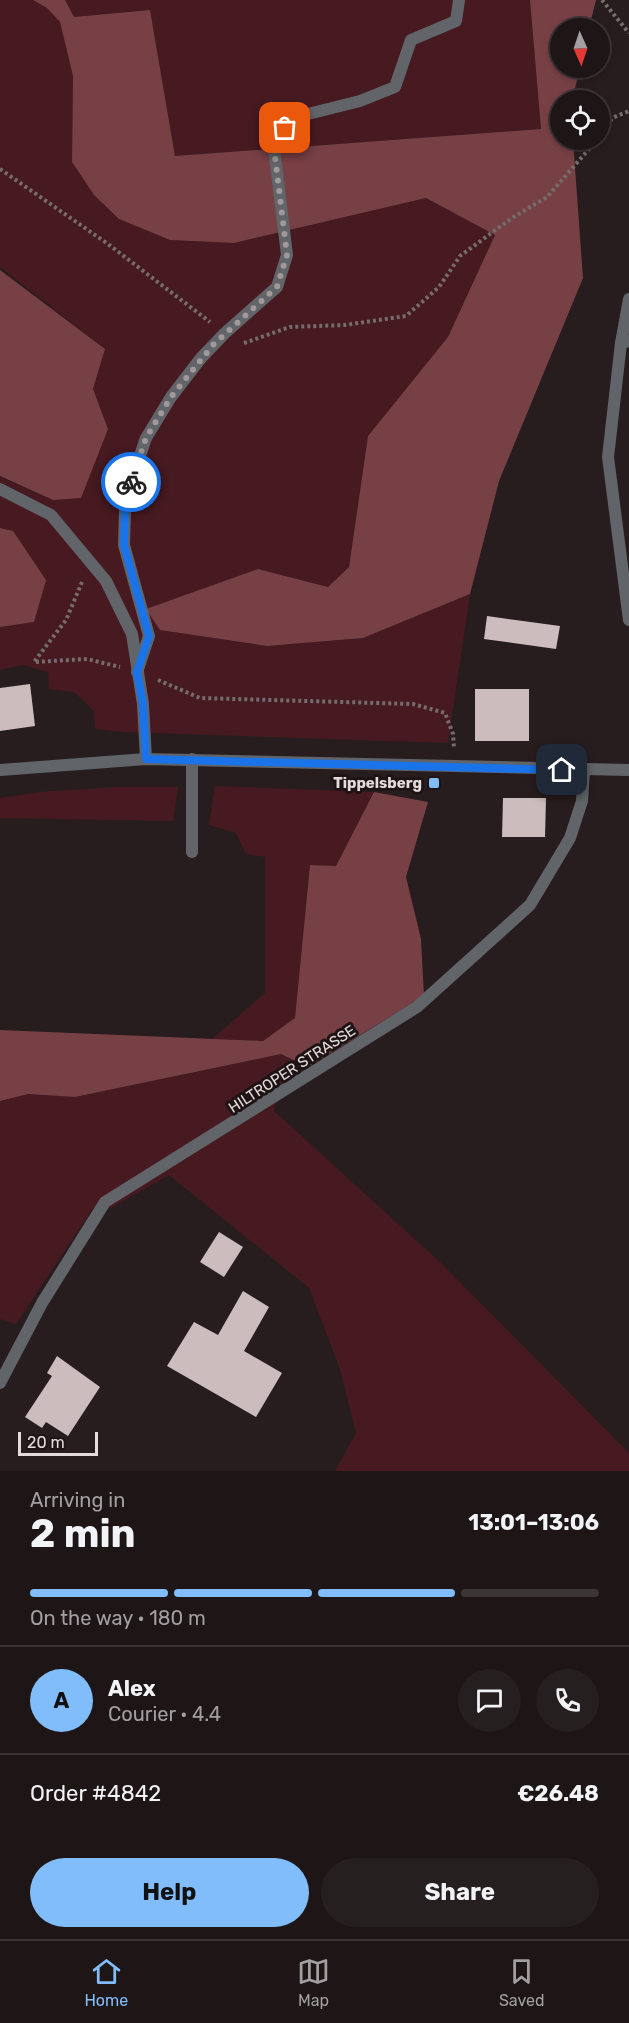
<!DOCTYPE html>
<html lang="en">
<head>
<meta charset="utf-8">
<style>
	:root { --surface:#1e1616; --page:#261f1f; --text:#f1f3f6; --muted:#a19fa1; --line:#3c3535; --accent:#81bdfa }
	body { margin:0; font-family:Rubik,sans-serif; background:var(--page); color:var(--text); height:100vh; display:flex; flex-direction:column; font-size:22px; white-space:nowrap }
	* { box-sizing:border-box; margin:0 }
	p { font-size:20px; color:var(--muted) }
	.icon { flex:none; width:33px; height:33px; fill:none; stroke:currentColor; stroke-width:2; stroke-linecap:round; stroke-linejoin:round }
	.map { position:relative; height:1471px; overflow:hidden }
	.details { display:flex; flex-direction:column; background:var(--surface); flex:1 }
	.details>* { flex:none }
	.needle { width:39px; rotate:177deg }
	.tools { position:absolute; left:550px; top:18px; display:grid; gap:12px }
	.tools a { display:grid; place-items:center; width:60px; height:60px; border-radius:50%; background:var(--surface); box-shadow:0 3px 9px #0003,0 0 0 2px var(--line); font-size:30px }
	.scale { position:absolute; left:18px; bottom:15px; width:80px; box-sizing:border-box; padding-left:6px; border:3px solid #e4dbdc; border-top:0; font-size:16px; line-height:21px; white-space:nowrap; color:#e4dbdc; -webkit-text-stroke:4px #1f1414; paint-order:stroke }
	.pin { position:absolute; display:grid; place-items:center; width:51px; height:51px; color:#fff; margin:-26px; border-radius:12px; box-shadow:0 3px 9px #0006 }
	.courier { position:absolute; display:grid; place-items:center; width:60px; height:60px; margin:-30px; border:4px solid #1a73e8; border-radius:50%; background:#fff; color:#222; box-shadow:0 2px 8px #0007 }
	.headline em { font-style:normal; font-weight:700 }
	.headline div { display:flex; flex-direction:column-reverse }
	.headline { display:flex; align-items:center; justify-content:space-between; height:102px; padding:0 30px }
	h1 { font-size:39px; font-weight:700; line-height:45px }
	.bar { display:grid; grid-template-columns:repeat(4,1fr); gap:9px 6px; align-content:center; height:72px; padding:0 30px }
	.bar i { height:8px; border-radius:4px; background:var(--line) }
	.bar .active { background:var(--accent) }
	.bar p { grid-column:span 4 }
	.line { display:flex; align-items:center; gap:15px; padding:0 30px; border-top:2px solid var(--line) }
	.line div { flex:1 }
	.round { display:grid; place-items:center; flex:none; width:63px; height:63px; border-radius:32px; background:var(--page) }
	.action { display:flex; gap:12px; margin-top:auto; padding:12px 30px }
	.action a { flex:1; height:69px; border-radius:36px; background:var(--accent); color:#111; font-size:24px; font-weight:700; line-height:69px; text-align:center }
	.action a+a { background:var(--page); color:var(--text) }
	.tabs { display:flex; justify-content:space-around; align-items:center; height:84px; border-top:2px solid var(--line); background:var(--surface); font-size:16px; color:var(--muted) }
	.tabs a { display:grid; justify-items:center; gap:3px }
	.tabs .active { color:var(--accent) }
	.map>svg:first-child { display:block }
	.green { fill:#461a20 }
	.forest { fill:#774045 }
	.building { fill:#ccbcbd }
	.lines { fill:none; stroke-linecap:round; stroke-linejoin:round }
	.path { stroke:#766c6d; stroke-width:4; stroke-dasharray:3 3; stroke-linecap:butt }
	.service { stroke:#616569; stroke-width:12 }
	.minor { stroke:#616569; stroke-width:12 }
	.tertiary { stroke:#616569; stroke-width:12 }
	.done { stroke:#a2989a; stroke-width:6; stroke-dasharray:0 10.8 }
	.route { stroke:#1a73e8; stroke-width:8 }
	.poi-dot { fill:#81bdfa; stroke:#1f1414; stroke-width:2 }
	.labels { text-anchor:middle; stroke-width:6; stroke-linejoin:round; paint-order:stroke }
	.poi-label { font-size:15px; font-weight:bold; fill:#e4dbdc; stroke:#1f1414; text-anchor:end }
	.street-label { font-size:15px; fill:#e4dbdc; stroke:#1f1414 }
</style>
</head>
<body>
<div class="map">
<svg width="629" height="1471" viewBox="0 0 629 1471">
	<rect width="100%" height="100%" fill="#281d1e"/>
	<g class="green">
		<path d="M0,0h33l14,8 13,14 13,54 -1,86 22,33 25,24 51,21 64,3 192,-45 69,37 -47,102 -80,99 -19,130 -20,21 -71,-18 -98,61 107,16 96,-8 107,-44 -22,149 -324,-11 -29,-3 -1,-18 -20,-19 -25,-3 -1,-17 -25,-7 -23,5v-43l34,-5 -21,-91 -13,-3v-51l53,23 55,-71 -15,-40 12,-40 -105,-82z"/>
		<path d="M65,0h465l11,129 -366,27 -25,-146 -76,7z"/>
		<path d="M215,786l159,6 -38,74 -26,-1 -15,153 -32,23 -51,-2 53,-46v-136l-19,-3 -10,-21 -27,-8z"/>
		<path d="M116,787h62l-5,34 -173,-3v-20l40,-6z"/>
		<path d="M281,1054l27,13 -27,18 -7,26 168,153 187,189v18h-294l21,-38 -16,-64 -31,-81 -140,-113 -58,33 -13,-7 -82,123 -16,-5v-218l28,-7 47,3z"/>
	</g>
	<g class="forest">
		<path d="M33,0h32l9,17 76,-7 25,146 366,-27 -11,-129h66l-7,28h-28v40h19l-8,32h-11v40h12l10,138 -84,203 -29,113 -107,44 -96,8 -107,-16 -14,-21 112,-40 70,18 21,-20 19,-131 80,-99 47,-102 -69,-37 -192,45 -64,-3 -51,-21 -25,-24 -22,-33 1,-86 -13,-54 -13,-14z"/>
		<path d="M0,270l105,79 -12,40 15,40 -27,69 -28,2 -53,-24z"/>
		<path d="M0,528l13,3 33,49 -12,42 -34,5z"/>
		<path d="M374,792l54,10 -22,75 15,62 3,57 -116,71 -27,-13 -206,43 -47,-3 -28,7v-71l263,11 32,-23 15,-153 26,1z"/>
	</g>
	<g class="building">
		<path d="M487,616l73,10 -4,23 -72,-10z"/>
		<path d="M30,684l5,42 -35,5v-43z"/>
		<rect x="475" y="689" width="54" height="52"/>
		<path d="M503,798h43l-1,39h-43z"/>
		<path d="M219,1232l24,15 -19,30 -24,-15z"/>
		<path d="M243,1291l26,16 -25,44 38,22 -26,44 -89,-51 27,-44 24,13z"/>
		<path d="M57,1356l43,31 -32,49 -22,-14 -4,6 -17,-11 27,-41 -5,-3z"/>
	</g>
	<g class="lines">
		<g class="path">
			<path d="M602,0l27,33"/>
			<path d="M600,136l12,-18 17,-7"/>
			<path d="M0,169l108,75 102,78"/>
			<path d="M244,343l46,-16 55,-2 61,-9 33,-29 21,-31 52,-38 35,-21 50,-57"/>
			<path d="M82,582l-16,38 -32,42 53,-3 33,8"/>
			<path d="M158,680l42,18 213,6 32,9 8,21 1,14"/>
		</g>
		<g class="service">
			<path d="M629,299l-8,44 8,-2"/>
			<path d="M0,489l51,26 55,66 26,53 11,70 3,55"/>
			<path d="M137,672l12,-36 -25,-91 1,-34 8,-35 13,-38 25,-41 30,-39 24,-25 52,-46 10,-32 -14,-115 23,-23 64,-16 35,-14 16,-47 45,-19 3,-21"/>
			<path d="M192,852v-93"/>
		</g>
		<g class="minor">
			<path d="M621,343l-13,114 21,163"/>
			<path d="M0,1383l42,-80 63,-101 312,-195 113,-102 40,-67 12,-37 2,-31"/>
		</g>
		<path class="tertiary" d="M0,770l146,-11 483,11"/>
	</g>
	<g class="lines">
		<path class="done" d="M131,482l15,-44 25,-41 42,-52 64,-58 10,-32 -14,-115 12,-12"/>
		<path class="route" d="M131,482l-6,29 -1,34 25,91 -12,36 6,32 3,55 416,11"/>
	</g>
	<rect class="poi-dot" x="428" y="777" width="12" height="12" rx="3"/>
	<g class="labels">
		<g class="poi-label">
			<text x="422" y="788">Tippelsberg</text>
		</g>
		<g class="street-label">
			<text transform="translate(292 1069) rotate(-33)" y="5">HILTROPER STRASSE</text>
		</g>
	</g>
</svg>
<div class="tools">
<a><svg class="needle" viewBox="-14 -14 28 28"><path d="M0-13l5 13h-10z" fill="#e53935"/><path d="M0 13l5-13h-10z" fill="#a19fa1"/></svg></a>
<a><svg class="icon" aria-label="locate" viewBox="0 0 24 24"><circle cx="12" cy="12" r="6"/><path d="M12 2v4M12 18v4M2 12h4M18 12h4"/></svg></a>
</div>
<div class="scale">20 m</div>
<div class="pin" style="left:285px;top:128px;background:#ea580c"><svg class="icon" aria-label="bag" viewBox="0 0 24 24"><path d="M5 8h14l-1 12H6zM9 8a3 3 0 0 1 6 0"/></svg></div>
<div class="pin" style="left:562px;top:770px;background:#1f2937"><svg class="icon" aria-label="home" viewBox="0 0 24 24"><path d="M3 11l9-7 9 7M6 9v11h12V9"/></svg></div>
<div class="courier" style="left:131px;top:482px"><svg class="icon" aria-label="bike" viewBox="0 0 24 24"><circle cx="6" cy="16" r="4"/><circle cx="18" cy="16" r="4"/><path d="M6 16l4-8h5l3 8M10 8l3 8H6M13 5h3"/></svg></div>
</div>
<section class="details">
<div class="headline"><div><h1>2 min</h1><p>Arriving in</p></div><em>13:01–13:06</em></div>
<div class="bar"><i class="active"></i><i class="active"></i><i class="active"></i><i></i><p>On the way · 180 m</p></div>
<div class="line" style="height:108px"><b class="round" style="background:var(--accent);color:#111">A</b><div><b>Alex</b><p>Courier · 4.4</p></div><a class="round"><svg class="icon" aria-label="chat" viewBox="0 0 24 24"><path d="M4 5h16v11H9l-5 4z"/></svg></a><a class="round"><svg class="icon" aria-label="phone" viewBox="0 0 24 24"><path d="M5 4h4l2 5-3 2q2 4 5 5l2-3 5 2v4C11 20 4 13 5 4z"/></svg></a></div>
<div class="line" style="height:78px"><div>Order #4842</div><b>€26.48</b></div>
<div class="action"><a>Help</a><a>Share</a></div>
</section>
<nav class="tabs">
<a class="active"><svg class="icon" aria-label="home" viewBox="0 0 24 24"><path d="M3 11l9-7 9 7M6 9v11h12V9"/></svg>Home</a>
<a><svg class="icon" aria-label="map" viewBox="0 0 24 24"><path d="M3 6l6-2 6 2 6-2v14l-6 2-6-2-6 2zM9 4v14M15 6v14"/></svg>Map</a>
<a><svg class="icon" aria-label="saved" viewBox="0 0 24 24"><path d="M7 4h10v16l-5-4-5 4z"/></svg>Saved</a>
</nav>
</body>
</html>
